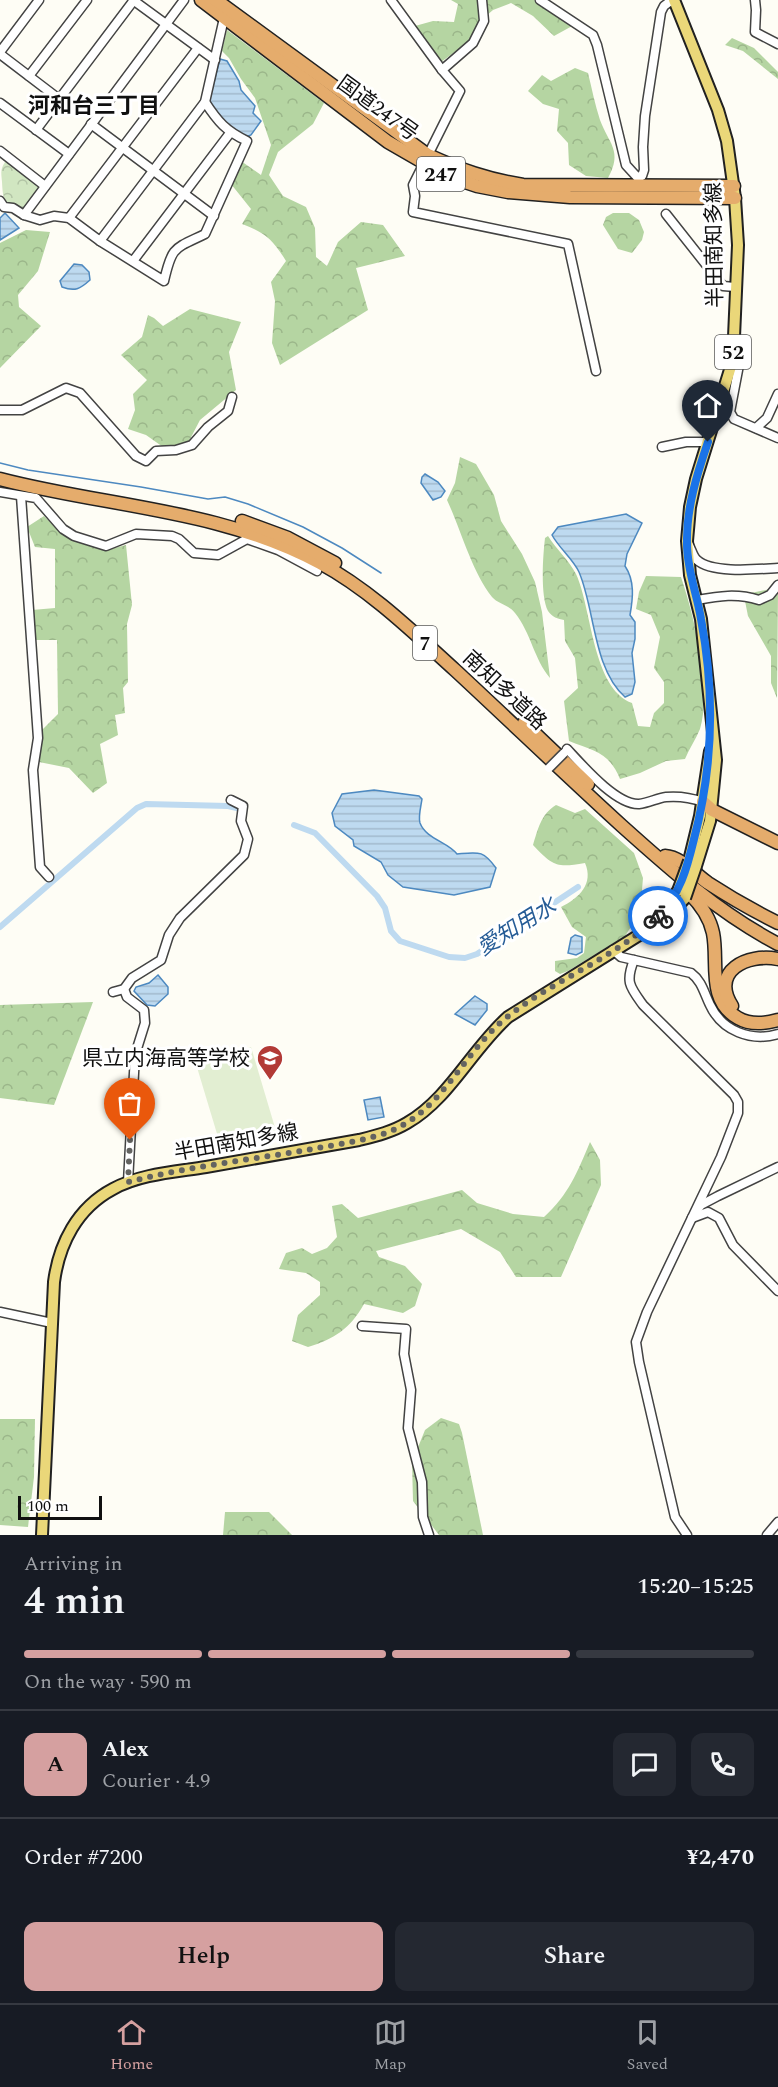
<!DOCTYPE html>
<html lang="en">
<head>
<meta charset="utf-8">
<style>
	:root { --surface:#171b24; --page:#242831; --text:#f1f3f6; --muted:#9ea1a6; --line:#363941; --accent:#d5a0a0 }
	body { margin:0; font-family:Spectral,"Noto Sans JP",serif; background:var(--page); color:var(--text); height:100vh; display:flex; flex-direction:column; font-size:22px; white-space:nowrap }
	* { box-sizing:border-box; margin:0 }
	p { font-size:20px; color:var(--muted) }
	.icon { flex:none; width:33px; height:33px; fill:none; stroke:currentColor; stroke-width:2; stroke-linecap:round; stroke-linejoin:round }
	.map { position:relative; height:1535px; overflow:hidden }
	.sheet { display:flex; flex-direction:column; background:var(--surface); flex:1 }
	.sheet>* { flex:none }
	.scale { position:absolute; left:18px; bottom:15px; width:84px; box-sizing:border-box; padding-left:6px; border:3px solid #101010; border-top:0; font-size:16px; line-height:21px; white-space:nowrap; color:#101010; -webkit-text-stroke:4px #fff; paint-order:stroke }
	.pin { position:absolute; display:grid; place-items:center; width:51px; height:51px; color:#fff; margin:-62px -26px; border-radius:50% 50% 50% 0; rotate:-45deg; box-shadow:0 0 6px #0007 }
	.pin .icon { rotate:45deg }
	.courier { position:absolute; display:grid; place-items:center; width:60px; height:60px; margin:-30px; border:4px solid #1a73e8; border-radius:50%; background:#fff; color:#222; box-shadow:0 2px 8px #0007 }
	.head em { font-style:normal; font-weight:600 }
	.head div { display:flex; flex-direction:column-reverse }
	.head { display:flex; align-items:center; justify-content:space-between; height:102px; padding:0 24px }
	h1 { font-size:39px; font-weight:600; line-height:45px }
	.bar { display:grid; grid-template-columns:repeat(4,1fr); gap:9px 6px; align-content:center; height:72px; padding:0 24px }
	.bar i { height:8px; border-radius:4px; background:var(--line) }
	.bar .current { background:var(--accent) }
	.bar p { grid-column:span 4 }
	.line { display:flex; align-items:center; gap:15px; padding:0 24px; border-top:2px solid var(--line) }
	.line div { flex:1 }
	.round { display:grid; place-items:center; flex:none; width:63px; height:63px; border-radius:12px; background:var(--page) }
	.primary-button { display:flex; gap:12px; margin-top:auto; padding:12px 24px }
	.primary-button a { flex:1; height:69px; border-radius:12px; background:var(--accent); color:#111; font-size:24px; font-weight:600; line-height:69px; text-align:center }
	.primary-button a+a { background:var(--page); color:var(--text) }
	.menu { display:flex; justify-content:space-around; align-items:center; height:84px; border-top:2px solid var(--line); background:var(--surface); font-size:16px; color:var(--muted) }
	.menu a { display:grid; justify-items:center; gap:3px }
	.menu .current { color:var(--accent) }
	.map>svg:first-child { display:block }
	.forest { fill:url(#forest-crowns) }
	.park { fill:url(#park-crowns) }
	.pitch { fill:#e2eed2 }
	.water { fill:url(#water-rules); stroke:#4d89c0; stroke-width:1.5 }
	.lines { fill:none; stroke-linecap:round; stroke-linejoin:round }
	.stream { stroke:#4d89c0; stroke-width:1.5 }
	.canal { stroke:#bedaf0; stroke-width:6 }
	.minor-casing { stroke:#434343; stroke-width:11 }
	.major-casing { stroke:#212121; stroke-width:14 }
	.highway-casing { stroke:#212121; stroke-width:15 }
	.minor { stroke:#fff; stroke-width:8 }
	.major { stroke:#ead779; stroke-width:10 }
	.highway { stroke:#e5ac6c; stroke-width:12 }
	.minor-bridge-casing { stroke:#434343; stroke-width:11; stroke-linecap:butt }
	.major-bridge-casing { stroke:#212121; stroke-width:14; stroke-linecap:butt }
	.minor-bridge { stroke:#fff; stroke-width:8 }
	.major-bridge { stroke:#ead779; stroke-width:10 }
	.done { stroke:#636360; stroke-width:6; stroke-dasharray:0 10.8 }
	.route { stroke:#1a73e8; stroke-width:8 }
	.labels { text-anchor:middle; stroke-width:6; stroke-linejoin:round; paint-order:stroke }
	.shield { fill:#fff; stroke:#585858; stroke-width:1.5 }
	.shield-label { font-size:20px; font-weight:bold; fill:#101010 }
	.street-label { font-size:21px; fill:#101010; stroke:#fff }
	.poi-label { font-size:21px; fill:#101010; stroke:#fff; text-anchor:end }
	.neighbourhood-label { font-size:22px; font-weight:bold; fill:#101010; stroke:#fff }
	.water-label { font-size:22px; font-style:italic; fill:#265c96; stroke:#fff }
</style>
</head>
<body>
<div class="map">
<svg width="778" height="1535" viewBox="0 0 778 1535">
	<defs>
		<pattern id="forest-crowns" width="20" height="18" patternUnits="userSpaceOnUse" patternTransform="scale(1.5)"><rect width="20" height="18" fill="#b5d5a2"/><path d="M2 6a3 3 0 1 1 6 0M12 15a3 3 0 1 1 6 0" fill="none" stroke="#9bb68a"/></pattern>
		<pattern id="park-crowns" width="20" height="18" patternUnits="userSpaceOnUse" patternTransform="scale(1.5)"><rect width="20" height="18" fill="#d1e6c1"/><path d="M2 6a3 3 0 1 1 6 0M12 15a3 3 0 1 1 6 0" fill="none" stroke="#b2c4a5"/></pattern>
		<pattern id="water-rules" width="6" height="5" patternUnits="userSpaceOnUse" patternTransform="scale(1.5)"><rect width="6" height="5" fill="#bedaf0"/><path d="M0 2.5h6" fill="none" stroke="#a2bacd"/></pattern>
	</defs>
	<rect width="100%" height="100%" fill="#fefdf5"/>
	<g class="forest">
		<path d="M451,0h83l40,25 -20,11 -21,-20 -22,-13 -18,7 -14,12 -12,21 -26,19 -26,-36 18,-5 21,1 4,-18z"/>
		<path d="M227,30l97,73 -11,21 -35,28 -9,23 14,21 23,11 9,21 1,29 11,9 11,-24 23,-20 22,3 22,31 -49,12 12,42 -88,55 -8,-22 3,-42 -4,-19 15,-21c-13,-21 -20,-28 -44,-37l9,-15 -20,-25 10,-23 20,14 10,-30 -16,-47 -14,-19 -12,-21 -7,-7z"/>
		<path d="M732,38l22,10 24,24v7l-35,-28 -18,-6z"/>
		<path d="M575,68l13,5c4,16 7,32 12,47 9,24 23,31 8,58l-22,-2 -17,-11 -1,-22 -11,-12 2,-22 -16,-5 -15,-13 14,-16 9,6z"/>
		<path d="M613,213h16l10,7 5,12 -2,8 -10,13 -14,-4 -15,-24 3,-8z"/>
		<path d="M26,230l24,2 -12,39 -20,24 1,12 22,19 -41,42v-125z"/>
		<path d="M190,309l51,13 -12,30 7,38 -36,30 -12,23 -25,4 -17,-12 -18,-6 7,-19 -2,-16 14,-14 -26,-25 21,-18 6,-22 6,3 9,8z"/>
		<path d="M460,457l16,7 18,31 7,26 21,33 13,28 7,30 8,66c-16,-19 -19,-45 -35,-65 -6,-8 -17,-9 -23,-16 -20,-25 -31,-67 -45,-97l8,-17z"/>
		<path d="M44,516l16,16 13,7 34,11 19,-5 6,60 -5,19 1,58 -5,6 2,25 -10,2 3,20 -18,9 7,39 -14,10 -24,-25 -30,-6 2,-31 17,-17 -1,-74h-23l-2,-30 23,-2v-59l-20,-2 -8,-20z"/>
		<path d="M548,536c8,13 21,24 28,38 16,34 16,114 56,129l6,23 12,1 4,-14 10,-10v-21l-10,-14 6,-31 -9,-22 -15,-6 3,-17 7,-16 35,1c13,38 31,113 19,152 -4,10 -11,20 -15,30l-19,2 -26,12 -20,6c-11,-27 -26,-28 -51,-38l-5,-40 14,-13 -3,-30 -10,-17 -1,-21c-6,-1 -12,-3 -16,-9 -8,-15 -5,-56 -3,-73z"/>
		<path d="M775,588l3,5 -1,105 -6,-15v-27l-23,-40 -3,-15 6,-8z"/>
		<path d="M556,805l19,8 10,-4 49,44 9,25 -3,35 -15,23 -57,35 -8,3 -5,-3v-10l22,-3 7,-5 2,-16 -14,-10 -11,-20c18,-9 33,-23 24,-44 -29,5 -32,3 -52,-18 5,-16 8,-31 23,-40z"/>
		<path d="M93,1002l-39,103 -54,-7v-93z"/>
		<path d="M590,1142l10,18 1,25 -40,92h-45l-16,-25 -39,-23 -85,22 3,6 26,9 17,18 -7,22 -12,7 -39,-9c-14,25 -30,35 -56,43l-16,-6 6,-26 22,-20v-13l-14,-9 -27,-4 7,-16 16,-5 10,6 15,-6 10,-11 -5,-31 10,-2 16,14 104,-28 15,13 36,11 31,3c25,-23 33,-44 46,-75z"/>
		<path d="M441,1418l18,6 3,9 21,102h-44l-26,-34 -1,-39 13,-32z"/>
		<path d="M0,1419h35l-1,58 -6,50 -28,-2z"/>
		<path d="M225,1512h44l23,23h-69z"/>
	</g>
	<path class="park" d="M7,159l33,28 -18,24c-18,-9 -19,-9 -20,-29 -1,-11 -2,-13 5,-23z"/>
	<path class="pitch" d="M251,1047l25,84 -55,16 -25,-83z"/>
	<g class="water">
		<path d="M220,59l7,2 12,20 2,9 14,16 -2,7 8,8 -10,14 -5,2c-17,-9 -27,-19 -37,-35z"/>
		<path d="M5,213l14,15 -19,12v-22z"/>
		<path d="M74,264l8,1 7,7 1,8c-10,9 -15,12 -28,7l-2,-6z"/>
		<path d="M425,474l13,8 7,9 -4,6 -8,3 -12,-17 1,-6z"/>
		<path d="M626,514l16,9 -15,31 -2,12c10,15 8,32 5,49l5,7v17l-3,14 3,29 -3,12 -7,3c-32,-28 -30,-88 -46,-125 -6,-13 -20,-24 -27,-37l6,-8z"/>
		<path d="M374,790l45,6 3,3c-1,7 -4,18 -2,24 6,16 28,19 37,31 22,-2 26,-4 39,14l-6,19 -36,8 -51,-8 -15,-12 -7,-13 -27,-16 -1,-6 -18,-14 -3,-13 10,-19z"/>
		<path d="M575,935l7,2v15l-6,3 -8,-2 3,-15z"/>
		<path d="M158,975l10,12v7l-13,12 -8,-1 -13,-14 2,-4 13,-4z"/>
		<path d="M475,996l12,8v6l-12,15 -20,-11z"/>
		<path d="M380,1097l4,20 -16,3 -4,-20z"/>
	</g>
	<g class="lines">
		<path class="stream" d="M0,463l28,7 113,17 67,12 17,-2 23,7 55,23 39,21 39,25"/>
		<g class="canal">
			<path d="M294,825l21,8 62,63 8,12 6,23 9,10 49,16 16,1 12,-4 101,-67"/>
			<path d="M0,927l137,-119 9,-4 82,2 13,3"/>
		</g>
		<g class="minor-casing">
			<g id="minor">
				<path d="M133,0l82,60"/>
				<path d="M391,0l51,70 18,21 -47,94 2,11 -2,16 155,32 28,127"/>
				<path d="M540,0l53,35 4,10 29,120 11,12 5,-1 2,-6 -1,-23 2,-31 16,-104 3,-6 8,-6"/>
				<path d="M755,0l1,10 -1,22 23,12"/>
				<path d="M0,52l39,-52"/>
				<path d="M0,54l59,45"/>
				<path d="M442,70l31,-27 11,-22 -2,-21"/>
				<path d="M29,76l58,-76"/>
				<path d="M0,103l69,51"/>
				<path d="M91,124l123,92"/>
				<path d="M36,130l98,-130"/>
				<path d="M0,151l45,35"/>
				<path d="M0,201l4,6 9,1 11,7 16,5 14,-4 15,2 31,23 64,40c8,-35 10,-32 41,-47l42,-93c-21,-10 -29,-19 -42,-39"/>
				<path d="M666,214l57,72 12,1"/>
				<path d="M24,215l160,-215"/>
				<path d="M69,218l129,-170"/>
				<path d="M100,241l105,-139 19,-84"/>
				<path d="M133,261l97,-128"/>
				<path d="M733,360l6,5 -9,47 4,7 44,19"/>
				<path d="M0,410h22l44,-22 14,5 56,63 10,5 10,-10 20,-1 16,-5 16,-18 20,-16 4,-14"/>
				<path d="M756,428l11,-10 11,-24"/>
				<path d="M662,447l24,-5h22"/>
				<path d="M0,492l36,6 27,31 11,7 32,10 30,-12 36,2 7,3 15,14 24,2 29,-16 31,11 39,21"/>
				<path d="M21,496l17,242 -5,32 7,97 9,10"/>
				<path d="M688,543c3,5 5,14 9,17 15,14 62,9 81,8"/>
				<path d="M697,600c22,-4 40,-7 62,0l11,-5 8,-10"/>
				<path d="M567,749c15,16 49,56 72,55 10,-1 18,-6 27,-7 12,-1 26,1 37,5"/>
				<path d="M613,950l8,7 70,16c11,8 13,20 19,32 12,26 41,37 68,29"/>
				<path d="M634,960c-9,22 -4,27 9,45l91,90 4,7v11l-17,44 -74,155 -11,30 3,20 36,155 12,18"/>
				<path d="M124,989l3,8 17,13 1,13 -10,32 -7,127"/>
				<path d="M113,992l11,-3 8,-11 29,-18 8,-25 11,-17 64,-63 4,-16 -7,-18 2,-15 -12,-6"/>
				<path d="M697,1210l4,-5 17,-9 60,-29"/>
				<path d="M692,1218l16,-6 11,6 14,27 45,46"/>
				<path d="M0,1312l52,11"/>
				<path d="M362,1326l44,3 -2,25 7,36 -3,38 14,54 1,35 6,18"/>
				<path d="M767,1535l11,-13"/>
			</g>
		</g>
		<g class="major-casing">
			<g id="major">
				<path d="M674,0l44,110 9,31 8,57 3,47 -5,115 -37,119 -6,28 -3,34 3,34 11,44 15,141 -6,61 -14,45"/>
				<path d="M689,861l11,-45 10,-65"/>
				<path d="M654,920l24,-29"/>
				<path d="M42,1535l12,-253c5,-38 23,-74 59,-93 27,-15 62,-17 93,-22 51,-9 102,-18 153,-27 16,-4 33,-8 48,-17 42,-24 65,-74 101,-106l160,-100 17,-19"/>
			</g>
		</g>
		<g class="highway-casing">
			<g id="highway">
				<path d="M201,0l187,142 59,34 30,10 31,6 62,5 165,1"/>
				<path d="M216,0l212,155c33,15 59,24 95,30l211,1"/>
				<path d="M0,479c107,28 220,30 320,84 50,27 92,68 135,107 56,52 111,105 167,156 49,44 97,87 156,118"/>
				<path d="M242,521l46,17 47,25"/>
				<path d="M524,723l64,61"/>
				<path d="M703,802l9,8 66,33"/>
				<path d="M665,856c16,1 30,18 43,27 23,15 46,28 70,40"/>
				<path d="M689,893c11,11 21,25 24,40 6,29 -7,67 25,85 12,7 26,6 40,2"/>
				<path d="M732,1006c-22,-35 15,-53 46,-47"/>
			</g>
		</g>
		<use href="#minor" class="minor"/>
		<use href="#major" class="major"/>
		<use href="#highway" class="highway"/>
		<g class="minor-bridge-casing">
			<path id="minor-bridge" d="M549,768l15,-15"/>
		</g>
		<g class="major-bridge-casing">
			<g id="major-bridge">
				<path d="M678,891l11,-30"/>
				<path d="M685,898l11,-32"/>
			</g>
		</g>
		<use href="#minor-bridge" class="minor-bridge"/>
		<use href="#major-bridge" class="major-bridge"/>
	</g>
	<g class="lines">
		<path class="done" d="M130,1140l-2,42c58,-15 120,-22 179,-32 25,-5 51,-8 76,-16 55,-18 77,-75 117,-111 48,-42 113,-62 158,-107"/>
		<path class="route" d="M658,916c22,-21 29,-48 36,-77 19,-72 21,-146 7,-220 -4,-25 -14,-49 -14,-75 -1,-35 10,-70 21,-102"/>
	</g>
	<defs>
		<g id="school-pin" transform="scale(1.35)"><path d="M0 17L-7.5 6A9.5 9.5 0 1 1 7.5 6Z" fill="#b23a36" stroke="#fff"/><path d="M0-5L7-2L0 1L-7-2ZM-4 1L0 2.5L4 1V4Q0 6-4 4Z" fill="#fff"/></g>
	</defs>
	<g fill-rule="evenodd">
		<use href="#school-pin" x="270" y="1058"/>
	</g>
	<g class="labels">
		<g class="shield">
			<rect x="417" y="157" width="48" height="34" rx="4.5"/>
			<rect x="715" y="335" width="36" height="34" rx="4.5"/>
			<rect x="413" y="626" width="24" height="34" rx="4.5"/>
		</g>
		<g class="shield-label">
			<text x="441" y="181">247</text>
			<text x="733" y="359">52</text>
			<text x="425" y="650">7</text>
		</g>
		<g class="street-label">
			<text transform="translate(378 108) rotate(36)" y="7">国道247号</text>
			<text transform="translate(714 245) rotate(-91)" y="7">半田南知多線</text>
			<text transform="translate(505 690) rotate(43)" y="7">南知多道路</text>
			<text transform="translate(236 1142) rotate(-10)" y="7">半田南知多線</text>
		</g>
		<g class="poi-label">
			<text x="250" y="1065">県立内海高等学校</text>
		</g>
		<g class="neighbourhood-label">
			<text x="94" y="113">河和台三丁目</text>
		</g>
		<g class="water-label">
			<text transform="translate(516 926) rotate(-32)" y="8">愛知用水</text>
		</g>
	</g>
</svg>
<div class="scale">100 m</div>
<div class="pin" style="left:130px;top:1140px;background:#ea580c"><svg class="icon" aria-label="bag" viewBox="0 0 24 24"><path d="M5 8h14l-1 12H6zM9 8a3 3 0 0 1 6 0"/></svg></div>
<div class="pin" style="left:708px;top:442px;background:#1f2937"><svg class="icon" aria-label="home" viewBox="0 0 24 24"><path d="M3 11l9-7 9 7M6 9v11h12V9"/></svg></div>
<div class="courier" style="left:658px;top:916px"><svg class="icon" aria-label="bike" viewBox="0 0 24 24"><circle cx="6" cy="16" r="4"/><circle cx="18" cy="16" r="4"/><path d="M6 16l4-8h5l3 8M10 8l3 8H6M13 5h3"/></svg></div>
</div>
<section class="sheet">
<div class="head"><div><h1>4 min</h1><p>Arriving in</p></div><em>15:20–15:25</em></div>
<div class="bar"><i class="current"></i><i class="current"></i><i class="current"></i><i></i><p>On the way · 590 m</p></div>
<div class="line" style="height:108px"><b class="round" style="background:var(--accent);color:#111">A</b><div><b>Alex</b><p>Courier · 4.9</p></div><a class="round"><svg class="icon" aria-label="chat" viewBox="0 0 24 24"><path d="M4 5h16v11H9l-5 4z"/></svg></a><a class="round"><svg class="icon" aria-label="phone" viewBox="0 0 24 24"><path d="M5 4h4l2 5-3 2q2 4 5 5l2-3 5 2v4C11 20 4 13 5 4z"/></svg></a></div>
<div class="line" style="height:78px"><div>Order #7200</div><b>¥2,470</b></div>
<div class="primary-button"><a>Help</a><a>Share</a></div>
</section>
<nav class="menu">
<a class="current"><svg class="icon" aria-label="home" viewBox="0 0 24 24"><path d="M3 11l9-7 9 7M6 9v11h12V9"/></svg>Home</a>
<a><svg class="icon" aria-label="map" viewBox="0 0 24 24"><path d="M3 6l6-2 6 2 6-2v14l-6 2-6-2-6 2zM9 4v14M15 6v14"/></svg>Map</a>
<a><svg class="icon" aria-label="saved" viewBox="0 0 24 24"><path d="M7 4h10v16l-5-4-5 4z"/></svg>Saved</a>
</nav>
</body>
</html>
